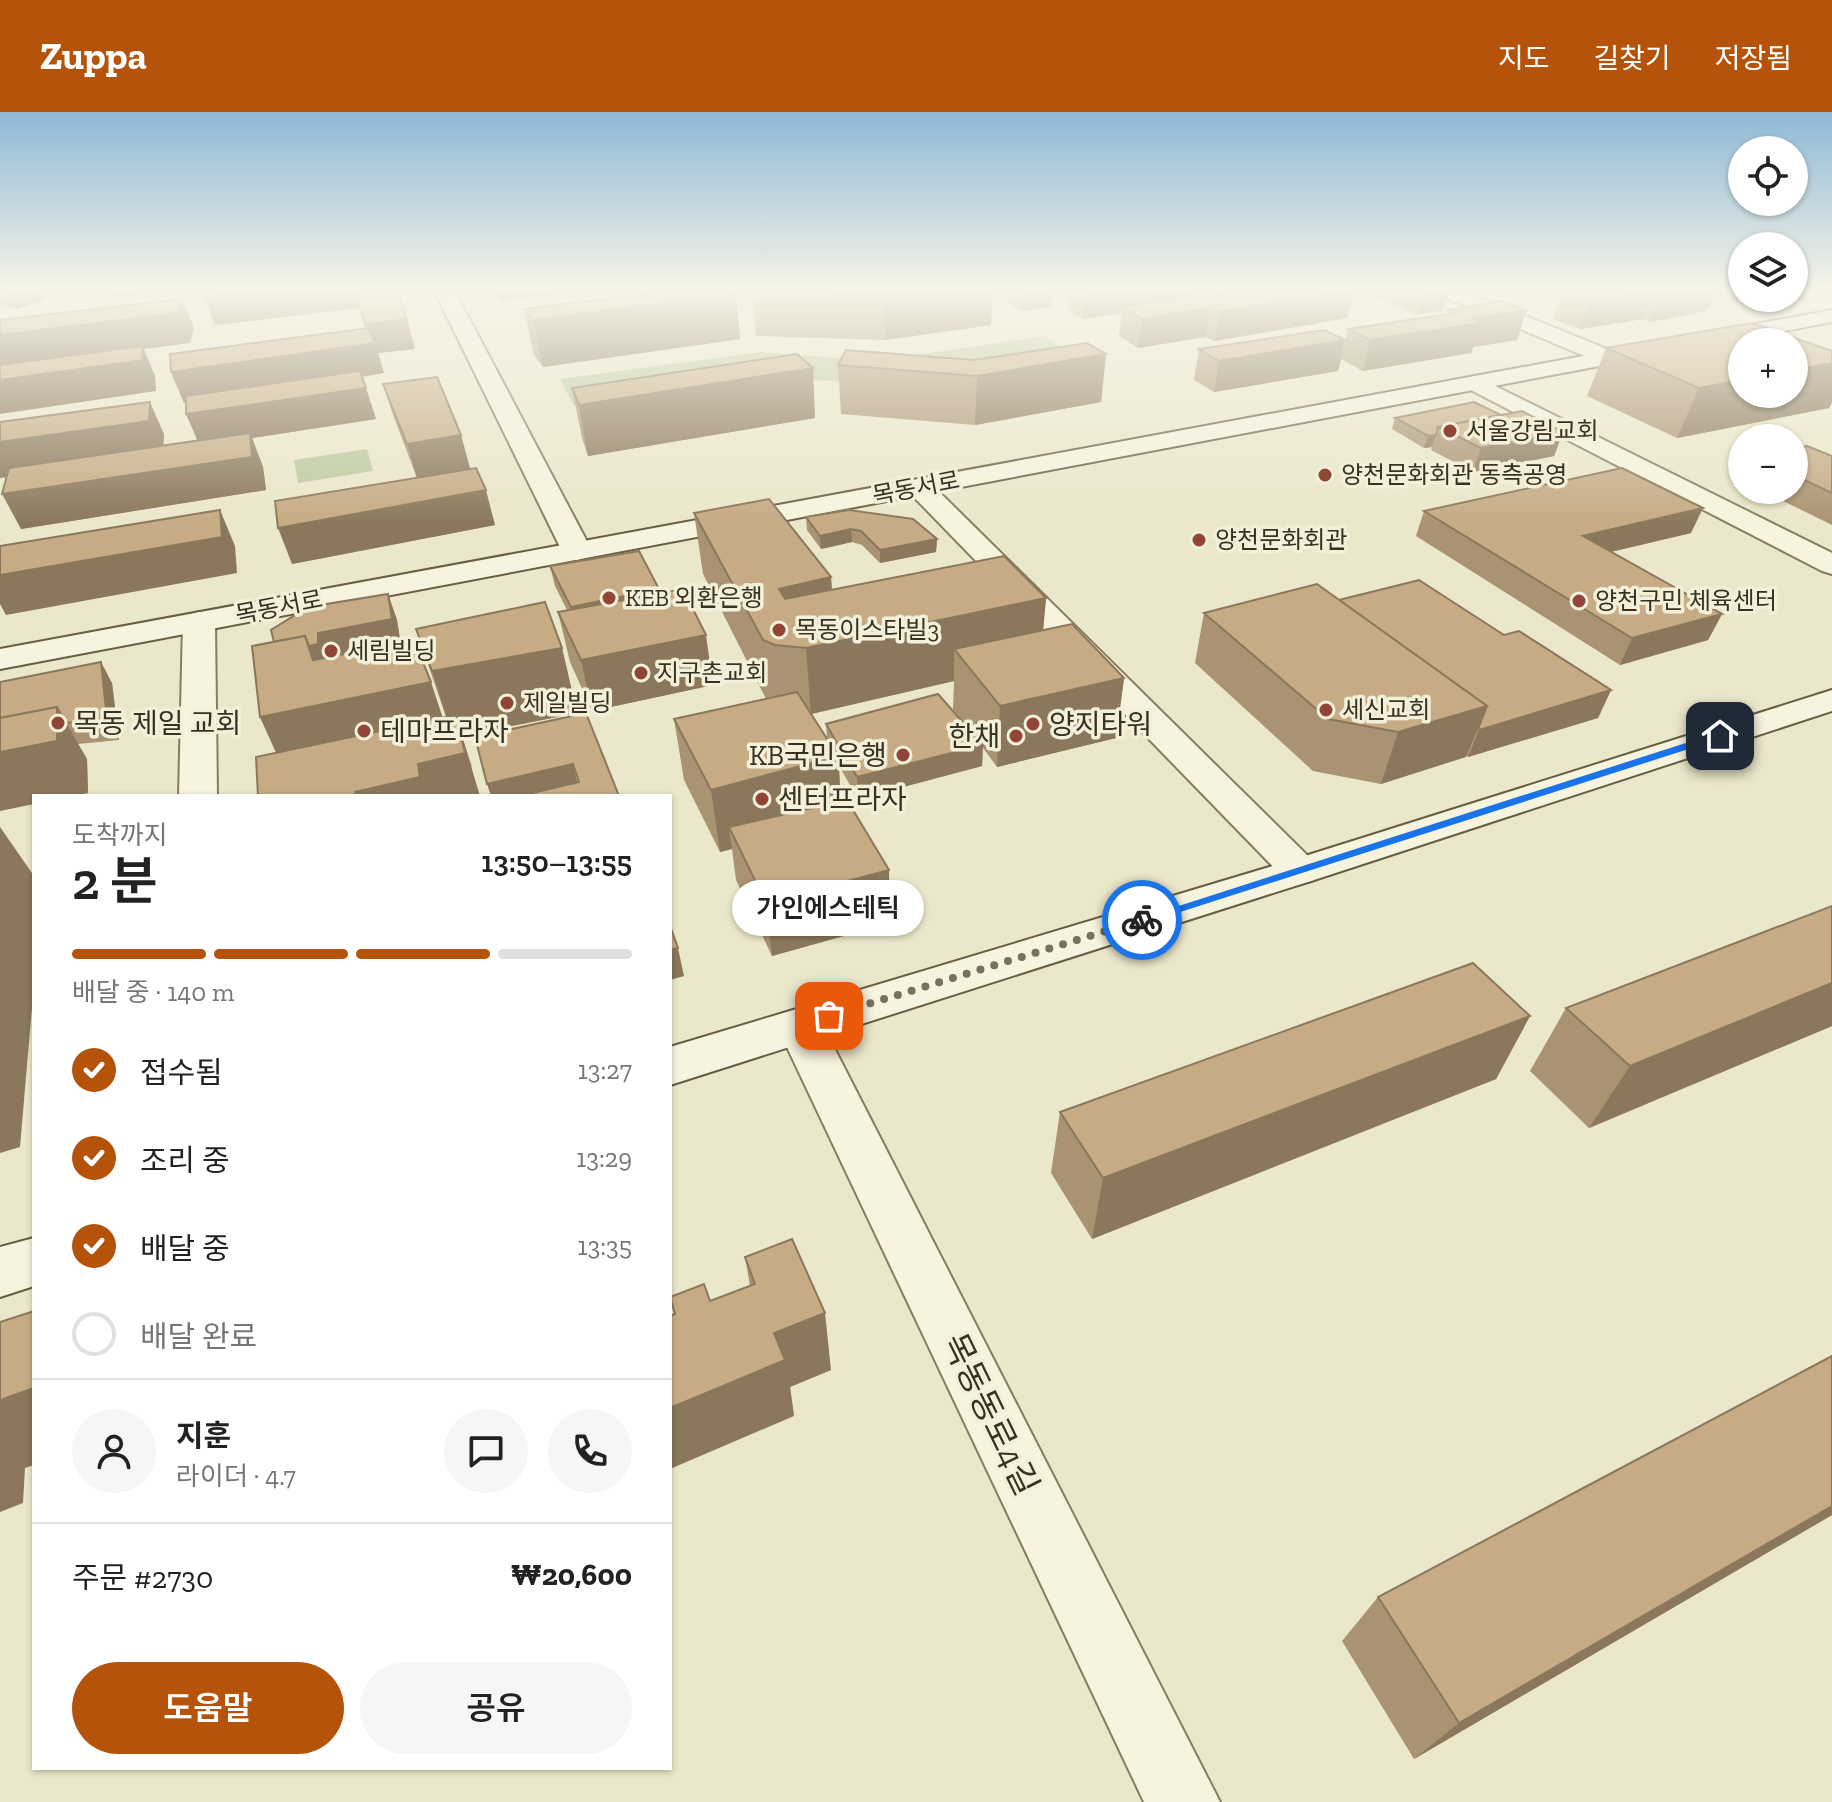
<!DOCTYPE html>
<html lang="ko">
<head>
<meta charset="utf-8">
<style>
	:root { --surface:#fff; --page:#f6f6f6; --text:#222; --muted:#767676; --line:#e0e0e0; --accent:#b45309 }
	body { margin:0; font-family:"Zilla Slab","Noto Sans KR",serif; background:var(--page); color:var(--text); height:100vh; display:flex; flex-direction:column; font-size:30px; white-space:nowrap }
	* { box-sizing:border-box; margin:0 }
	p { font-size:26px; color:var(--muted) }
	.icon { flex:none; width:44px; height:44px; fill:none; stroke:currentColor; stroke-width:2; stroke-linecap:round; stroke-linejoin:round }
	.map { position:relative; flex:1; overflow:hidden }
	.details { position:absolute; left:32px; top:682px; width:640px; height:976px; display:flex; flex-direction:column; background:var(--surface); border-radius:0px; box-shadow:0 2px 6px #0004 }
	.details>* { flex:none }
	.controls { position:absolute; left:1728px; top:24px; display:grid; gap:16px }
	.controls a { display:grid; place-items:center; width:80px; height:80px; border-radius:50%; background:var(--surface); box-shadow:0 2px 6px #0004; font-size:40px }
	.pin { position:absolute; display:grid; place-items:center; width:68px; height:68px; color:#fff; margin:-34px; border-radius:16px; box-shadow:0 4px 12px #0006 }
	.courier { position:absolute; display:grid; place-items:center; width:80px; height:80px; margin:-40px; border:6px solid #1a73e8; border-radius:50%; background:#fff; color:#222; box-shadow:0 2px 10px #0007 }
	.bubble { position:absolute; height:56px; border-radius:28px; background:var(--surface); box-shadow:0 2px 6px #0004; font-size:26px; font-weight:600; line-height:56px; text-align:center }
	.head em { font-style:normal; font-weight:600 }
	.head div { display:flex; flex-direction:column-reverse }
	.head { display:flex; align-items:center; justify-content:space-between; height:136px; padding:0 40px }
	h1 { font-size:52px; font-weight:600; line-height:60px }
	.bar { display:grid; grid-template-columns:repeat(4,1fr); gap:12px 8px; align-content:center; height:96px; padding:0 40px }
	.bar i { height:10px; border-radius:6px; background:var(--line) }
	.bar .on { background:var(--accent) }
	.bar p { grid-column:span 4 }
	.line { display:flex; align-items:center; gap:20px; padding:0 40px; border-top:2px solid var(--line) }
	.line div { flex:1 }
	.round { display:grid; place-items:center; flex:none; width:84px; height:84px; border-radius:42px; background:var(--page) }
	ol { padding:0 40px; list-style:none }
	li { display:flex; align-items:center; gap:24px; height:88px }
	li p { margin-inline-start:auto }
	li .icon { padding:8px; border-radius:50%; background:var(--accent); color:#fff; stroke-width:4 }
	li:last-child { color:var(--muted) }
	li i { width:44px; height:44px; border:4px solid var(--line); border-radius:50% }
	.action { display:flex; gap:16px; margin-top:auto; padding:16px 40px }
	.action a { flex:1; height:92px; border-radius:48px; background:var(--accent); color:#fff; font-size:32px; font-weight:600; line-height:92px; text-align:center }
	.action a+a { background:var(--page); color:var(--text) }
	header { display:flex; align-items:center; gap:48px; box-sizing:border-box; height:112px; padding:0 40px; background:var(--accent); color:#fff }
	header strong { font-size:38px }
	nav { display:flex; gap:44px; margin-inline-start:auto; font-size:28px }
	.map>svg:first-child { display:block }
	.green { fill:#bdc99f }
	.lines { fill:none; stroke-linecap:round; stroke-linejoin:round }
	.minor-casing { stroke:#877b60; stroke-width:4 }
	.tertiary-casing { stroke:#877b60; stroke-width:4 }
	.secondary-casing { stroke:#695c43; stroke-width:4 }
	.minor { fill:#f6f3de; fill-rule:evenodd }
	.tertiary { fill:#f6f3de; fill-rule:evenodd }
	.secondary { fill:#f6f3de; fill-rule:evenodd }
	.wall { fill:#aa9372; fill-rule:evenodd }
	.shaded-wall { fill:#8b785c }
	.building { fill:#c6ab84; stroke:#8b785c; stroke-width:2 }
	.route { fill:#1a73e8 }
	.done { stroke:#77715d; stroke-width:8; stroke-dasharray:0 14.4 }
	.poi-dot { fill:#904536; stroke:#f3f0da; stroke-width:3 }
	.labels { text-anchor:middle; stroke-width:7; stroke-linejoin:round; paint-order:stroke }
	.far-poi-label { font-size:24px; fill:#393122; stroke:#f3f0da; text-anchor:start }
	.far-street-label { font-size:24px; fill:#393122; stroke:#f3f0da }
	.poi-label { font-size:28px; fill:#393122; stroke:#f3f0da; text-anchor:start }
	.near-street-label { font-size:34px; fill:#393122; stroke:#f3f0da }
</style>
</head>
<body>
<header>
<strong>Zuppa</strong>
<nav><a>지도</a><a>길찾기</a><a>저장됨</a></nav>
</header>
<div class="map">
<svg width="1832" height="1690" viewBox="0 0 1832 1690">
	<rect width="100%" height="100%" fill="#ebe7cb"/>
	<g class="green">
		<path d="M1044,224l57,39 -128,14 -197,-11 -202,28 -14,-27 200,-27 116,9z"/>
		<path d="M367,337l6,22 -75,12 -4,-23z"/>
	</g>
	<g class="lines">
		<g class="minor-casing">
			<g id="minor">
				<path d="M433,176h20l139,263 -5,6 -10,3 -10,-3 -5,-6z"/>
				<path d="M800,897l16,5 7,12 397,776h-76l-367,-776 7,-12z"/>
			</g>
		</g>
		<g class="tertiary-casing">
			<g id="tertiary">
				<path d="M1430,176h26l161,65 3,5 -3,5h-16l-168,-71z"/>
				<path d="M1475,264l357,177v21l-10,-3 -355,-183 -3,-5 3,-5z"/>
				<path d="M919,367l9,2 386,381 6,9 -6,9 -14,4 -14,-4 -376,-387 -4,-6 4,-6z"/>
				<path d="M199,500l11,3 5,7 2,174h-38l4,-174 5,-7z"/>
			</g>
		</g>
		<g class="secondary-casing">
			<g id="secondary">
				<path d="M1832,198v12l-1832,347v-20z"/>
				<path d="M1832,578v21l-518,169 -644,205v-38l616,-185z"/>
				<path d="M34,1126v48l-34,11v-50z"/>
			</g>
		</g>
		<use href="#minor" class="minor"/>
		<use href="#tertiary" class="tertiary"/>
		<use href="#secondary" class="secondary"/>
	</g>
	<g class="wall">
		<path d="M0,176h40l6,11 -29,10 -17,-2z"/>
		<path d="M104,176h293l18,61 -37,4 6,20 -22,4 14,42 -124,19 11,29 3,23 -245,39 -14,-52 -7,1 164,-44 -1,12 35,-5 -12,-27v-11h-2l-13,-31 194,-44 -6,-20 -144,17 -11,-37 -96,10z"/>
		<path d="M492,176h120l-112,13 -7,-9z"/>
		<path d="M755,176h238l-2,37 -106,15 -129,-4 -4,-45z"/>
		<path d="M993,176h60l-1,18 -31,5 -28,-19z"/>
		<path d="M1069,176h146l-17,2 -1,8h1l68,-10h183l-7,23 -24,3 -68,-26 -3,30 -132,23 -10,-4 -67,11 -19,-12 3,-23 -39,6 -16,-10z"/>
		<path d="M1476,176h69l-51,7z"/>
		<path d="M1580,176h162v10h39l-39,7 -28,-11 -7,17 -58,11 -6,-3 -63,10 -27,-10 10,-29z"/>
		<path d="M736,182l4,45 -197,28 -9,-12 -10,-46z"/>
		<path d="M1448,198l78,1 -9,29 -44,7 -2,6 -108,18 -22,-12 -3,12 -124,21 -20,-12 5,-31 146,-9 3,-11 99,-14z"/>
		<path d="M1606,236l226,3v51l-3,6 -152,30 -90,-42z"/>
		<path d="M1106,242l-5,48 -126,23 -134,-11 -3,-49z"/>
		<path d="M383,272l78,51 9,34 25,56 -203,39 125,-86 -24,-63z"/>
		<path d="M572,276l243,30 -227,38 -6,-18z"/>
		<path d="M1501,303l62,17 -9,24 -81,16 -42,-22 1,-3 -8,1 -32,-19 3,-11z"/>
		<path d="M1794,336l38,8v69l-71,-35h33z"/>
		<path d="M1424,399l267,22 -80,19 111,62 -14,26 -88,25 -204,-129z"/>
		<path d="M694,401l137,64 1,13 214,8 -3,33 81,47 -8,60 -119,29 -14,-19 -1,18 -124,33 -19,-33 2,35 49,122 -118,33 -36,-76 -4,-31 -12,3 -36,-72 -10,-61 92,-20 -63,-125zM954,569l-1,28 9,12 -136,3 1,14 -16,-24z"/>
		<path d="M806,405l131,22 -1,13 -56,11 -18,-18 -10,-3 -31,7 -14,-19z"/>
		<path d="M550,454l109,23 1,4 53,92 -121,26 -22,-49 -12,-50 9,-2 -12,-24z"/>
		<path d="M388,482l9,26 4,26 -45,8 2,5 84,59 4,-1 -30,-88 146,19 15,65 -115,23 10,31 -196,-14 -16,-36 14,-75z"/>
		<path d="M1339,488l165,35 107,55 -13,28 -130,39 -1,-1 -86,28 -68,-13 -118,-108 9,-50z"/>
		<path d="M0,570l112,1 7,57 -41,4 9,15 1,34 -15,3h-39z"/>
		<path d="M1832,794v120l-243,102 -59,-57 36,-63z"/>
		<path d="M1530,904l-34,63 -404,160 -41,-66 9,-61z"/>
		<path d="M745,1145l86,113 -41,17 4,29 -84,-115 40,-15z"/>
		<path d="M1832,1244v159l-418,244 -72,-118 36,-44z"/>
	</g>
	<g class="shaded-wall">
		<path d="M7,176h33l6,11 -29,10z"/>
		<path d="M104,176h101l-97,10z"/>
		<path d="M284,176h68l7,20 -144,17 -11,-28z"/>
		<path d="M497,176h115l-112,13z"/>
		<path d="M940,176h53l-2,37 -106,15 -1,-45z"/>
		<path d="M1022,176h31l-1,18 -31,5z"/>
		<path d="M1103,176h112l-17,2 -2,11 -74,6v6l-39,6 2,-29z"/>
		<path d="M1425,176h24l-7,23 -24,3z"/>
		<path d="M1496,176h49l-51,7z"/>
		<path d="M1691,176h26l-10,23 -58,11 11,-29z"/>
		<path d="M1794,176h30l-1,3 -29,5z"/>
		<path d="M1354,178l-7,28 -132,23 5,-29z"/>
		<path d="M1654,179l-11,28 -63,10 11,-29z"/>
		<path d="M736,182l4,45 -197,28 -9,-47z"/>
		<path d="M1746,186h35l-39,7z"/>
		<path d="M182,187l12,29 -4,15 -46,6 11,27 1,15 -156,23v-79z"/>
		<path d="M1210,196l-5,29 -67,11 4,-29z"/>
		<path d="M1526,199l-9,29 -44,7 -2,6 -108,18 7,-31 102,-22z"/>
		<path d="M407,207l8,30 -37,4 6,20 -200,30 -13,-31 200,-28 -6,-20z"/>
		<path d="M1345,228l-7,31 -124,21 5,-31z"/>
		<path d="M1106,242l-5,48 -126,23 2,-49z"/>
		<path d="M1832,251v39l-3,6 -152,30 22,-50 43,-8v14h52v-24z"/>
		<path d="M813,256l2,50 -227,38 -9,-51z"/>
		<path d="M366,276l10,31 -124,19 11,29 3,23 -245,39 -19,-35 198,-48 -14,-32z"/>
		<path d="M150,290l14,32 -1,19 -163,25v-36z"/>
		<path d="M1563,320l-9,24 -81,16 8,-24z"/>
		<path d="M461,323l9,34 -53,9 -10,-34z"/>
		<path d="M1436,323l-4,12 -8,1 4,-12z"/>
		<path d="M486,378l9,35 -203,39 -14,-36z"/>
		<path d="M1703,396l-12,25 -119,28 11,-25z"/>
		<path d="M220,398l15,36 2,27 -231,42 -6,-11v-29z"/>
		<path d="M851,417l1,13 -31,7 -1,-13z"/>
		<path d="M937,427l-1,13 -56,11v-13z"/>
		<path d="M831,465l4,64 -31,7 -25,-59z"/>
		<path d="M659,477l4,20 -87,19 -5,-21z"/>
		<path d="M388,482l9,26 4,26 -45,8 15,40 60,-12 20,61 -163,35 -28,-61 58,-84z"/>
		<path d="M1046,486l-6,64 -86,-13v32l-143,33 -5,-66z"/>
		<path d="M1722,502l-14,26 -88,25 12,-27z"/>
		<path d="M706,523l7,50 -121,26 -11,-51z"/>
		<path d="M562,536l15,65 -115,23 18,60h-124l-1,-4 98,-54 -21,-67z"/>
		<path d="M101,550l11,21 7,57 -12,-21z"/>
		<path d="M1124,566l-8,60 -119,29 3,-61z"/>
		<path d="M1611,578l-13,28 -130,39 11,-27z"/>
		<path d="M1487,594l-21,51 -85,27 17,-52z"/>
		<path d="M57,595l30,52 1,34 -15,3h-39v8l-34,7v-59z"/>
		<path d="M983,633l-1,21 -124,33 -1,-22z"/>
		<path d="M838,644l4,62 -113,9 3,22 -12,3 -9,-62z"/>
		<path d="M573,652l7,28 -17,4h-72l-4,-12z"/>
		<path d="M0,715l34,49v108l-14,163 -20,6z"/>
		<path d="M889,758l1,53 -118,33 -6,-53z"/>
		<path d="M678,836l6,28 -14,4v-30z"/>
		<path d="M1832,871v43l-243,102 41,-62z"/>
		<path d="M1530,904l-34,63 -404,160 11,-61z"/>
		<path d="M825,1201l6,57 -41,17 4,29 -124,53v-61l104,-75z"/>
		<path d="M34,1276v77l-9,3 -2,35 -23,9v-112z"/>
		<path d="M1832,1394v9l-418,244 45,-36z"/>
	</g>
	<g class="building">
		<path d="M204,176h80l-80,9z"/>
		<path d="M353,176h44l10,31 -42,5z"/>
		<path d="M692,176h34l10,6 -202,26 -10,-11z"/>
		<path d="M755,176h185l-56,7 -132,-4z"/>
		<path d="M1081,176h22l-18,2z"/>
		<path d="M1266,176h84l4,2 -134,22 -10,-4 -68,11 -20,-12 72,-11 4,2z"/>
		<path d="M1580,176h111l-31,5 -6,-2 -63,9 -28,-10z"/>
		<path d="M182,187l-4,14 -178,22v-15z"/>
		<path d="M1502,189l24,10 -54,7 8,5 -110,17 -22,-11 107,-16 -7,-3z"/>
		<path d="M1752,211l80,28v12l-38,7v-28h-52v38l-43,8 -93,-40z"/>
		<path d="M368,216l7,15 -204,29 -1,-18z"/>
		<path d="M1324,218l21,10 -126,21 -20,-12z"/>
		<path d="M1087,231l19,11 -129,22 -139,-11 8,-15 128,10z"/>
		<path d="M142,234l1,14 -143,20v-15z"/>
		<path d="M797,242l16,14 -234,37 -7,-17z"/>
		<path d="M360,259l6,17 -180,26v-18z"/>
		<path d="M437,265l24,58 -54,9 -24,-60z"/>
		<path d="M150,290l-1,19 -149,21v-20z"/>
		<path d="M1474,290l27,13 -63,12 -2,8 -8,1 -33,-18z"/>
		<path d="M1522,299l41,21 -82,16 -43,-21z"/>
		<path d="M250,321l2,24 -250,37 7,-26z"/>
		<path d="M1807,334l25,10v37l-38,-18v-27z"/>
		<path d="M476,356l10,22 -208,38 -3,-27z"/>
		<path d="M1622,356l81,40 -120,28 139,78 -90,24 -208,-127z"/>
		<path d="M769,387l62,78 -52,12 6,10 219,-43 42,42 -240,50 -31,-3 -12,-5 -69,-127z"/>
		<path d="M220,398l2,27 -222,38v-29z"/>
		<path d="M849,398l64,9 24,20 -57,11 -19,-19 -10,-2 -31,7 -14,-19z"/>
		<path d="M639,439l20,38 -88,18 -21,-41z"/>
		<path d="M1419,468l85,55 15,-4 92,59 -132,40 -1,-1 9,-23 -148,-106z"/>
		<path d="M1317,472l170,122 -89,26 -70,-13 -124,-106z"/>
		<path d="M683,477l23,46 -125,25 -23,-48z"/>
		<path d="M388,482l4,25 -74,14v11l-9,2 -4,-10 -31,6 -3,-12 37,-23z"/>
		<path d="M545,490l17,46 -130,23 -16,-42z"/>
		<path d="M1072,512l52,54 -124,28 -46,-57z"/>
		<path d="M305,524l8,24 42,-8 3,7 58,-14 15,37 -171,35 -8,-71z"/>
		<path d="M101,550l6,57 -41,4 -9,-16 -57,11v-36z"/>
		<path d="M797,580l41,64 -127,34 -37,-71z"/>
		<path d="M938,582l45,51 -126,32 -31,-53z"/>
		<path d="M57,595v34l-57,11v-34z"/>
		<path d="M586,601l33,83h-100l60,-14 -6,-18 -86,20 -12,-47z"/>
		<path d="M456,603l9,38 -47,11 2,13 -65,15 1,4h-98l-2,-39z"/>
		<path d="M847,688l42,70 -123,33 -37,-76z"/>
		<path d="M1832,794v77l-202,83 -64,-58z"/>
		<path d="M670,814l8,22 -8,2z"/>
		<path d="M1473,851l57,53 -427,162 -43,-66z"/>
		<path d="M792,1127l33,74 -51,20 11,27 -115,48v-92l5,-2 -5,-17 34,-13 6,17 45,-17 -10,-27z"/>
		<path d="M34,1199v77l-34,12v-78z"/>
		<path d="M1832,1244v150l-373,217 -81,-126z"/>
	</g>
	<linearGradient id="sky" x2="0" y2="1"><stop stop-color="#8fb9d7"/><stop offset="0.43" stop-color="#f6f4e8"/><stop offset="1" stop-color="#f6f4e8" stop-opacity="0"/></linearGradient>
	<rect width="1832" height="412" fill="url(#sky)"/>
	<path class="route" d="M1720,620l3,1v5l-577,185 -4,2 -7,-5z"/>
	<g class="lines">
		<path class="done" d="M829,904l313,-96"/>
	</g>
	<g class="poi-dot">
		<circle cx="1450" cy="319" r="8"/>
		<circle cx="1325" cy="363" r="8"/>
		<circle cx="1199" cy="428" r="8"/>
		<circle cx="609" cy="486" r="8"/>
		<circle cx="1579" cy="489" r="8"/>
		<circle cx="779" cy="518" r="8"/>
		<circle cx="331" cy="539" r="8"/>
		<circle cx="641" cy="561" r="8"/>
		<circle cx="507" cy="591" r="8"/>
		<circle cx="1326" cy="598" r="8"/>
		<circle cx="58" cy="611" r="8"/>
		<circle cx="1033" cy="612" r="8"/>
		<circle cx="364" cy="619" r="8"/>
		<circle cx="1016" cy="624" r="8"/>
		<circle cx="903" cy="643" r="8"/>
		<circle cx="762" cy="687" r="8"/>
	</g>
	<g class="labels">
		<g class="far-poi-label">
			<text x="1466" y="327">서울강림교회</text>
			<text x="1341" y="371">양천문화회관 동측공영</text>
			<text x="1215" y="436">양천문화회관</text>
			<text x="625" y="494">KEB 외환은행</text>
			<text x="1595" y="497">양천구민 체육센터</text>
			<text x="795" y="526">목동이스타빌3</text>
			<text x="347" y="547">세림빌딩</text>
			<text x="657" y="569">지구촌교회</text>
			<text x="523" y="599">제일빌딩</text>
			<text x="1342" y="606">세신교회</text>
		</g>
		<g class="far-street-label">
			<text transform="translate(916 376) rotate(-11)" y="8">목동서로</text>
			<text transform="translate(279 495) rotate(-11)" y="8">목동서로</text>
		</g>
		<g class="poi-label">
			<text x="74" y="621">목동 제일 교회</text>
			<text x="1049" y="622">양지타워</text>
			<text x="380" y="629">테마프라자</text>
			<text x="1000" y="634" text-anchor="end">한채</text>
			<text x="887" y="653" text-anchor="end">KB국민은행</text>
			<text x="778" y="697">센터프라자</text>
		</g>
		<g class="near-street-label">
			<text transform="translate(991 1302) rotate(64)" y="12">목동동로4길</text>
		</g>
	</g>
</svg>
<div class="controls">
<a><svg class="icon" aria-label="locate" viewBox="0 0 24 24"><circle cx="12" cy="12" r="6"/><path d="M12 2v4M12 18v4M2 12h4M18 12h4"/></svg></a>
<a><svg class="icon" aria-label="layers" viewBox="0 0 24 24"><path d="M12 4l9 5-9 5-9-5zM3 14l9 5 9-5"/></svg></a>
<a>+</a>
<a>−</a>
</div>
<div class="pin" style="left:829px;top:904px;background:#ea580c"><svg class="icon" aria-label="bag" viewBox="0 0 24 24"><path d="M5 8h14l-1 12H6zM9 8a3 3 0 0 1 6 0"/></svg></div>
<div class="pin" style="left:1720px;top:624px;background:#1f2937"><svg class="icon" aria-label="home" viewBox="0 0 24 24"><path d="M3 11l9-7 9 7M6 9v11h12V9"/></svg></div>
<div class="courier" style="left:1142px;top:808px"><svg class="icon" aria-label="bike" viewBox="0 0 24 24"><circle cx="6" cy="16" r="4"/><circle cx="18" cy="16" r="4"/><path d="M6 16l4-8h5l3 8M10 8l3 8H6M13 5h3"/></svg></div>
<div class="bubble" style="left:732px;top:768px;width:192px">가인에스테틱</div>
<section class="details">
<div class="head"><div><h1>2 분</h1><p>도착까지</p></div><em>13:50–13:55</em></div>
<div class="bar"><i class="on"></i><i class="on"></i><i class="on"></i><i></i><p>배달 중 · 140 m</p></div>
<ol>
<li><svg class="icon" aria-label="check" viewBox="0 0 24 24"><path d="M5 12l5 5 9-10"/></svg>접수됨<p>13:27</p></li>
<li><svg class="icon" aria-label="check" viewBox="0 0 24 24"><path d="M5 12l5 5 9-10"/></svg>조리 중<p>13:29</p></li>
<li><svg class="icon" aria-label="check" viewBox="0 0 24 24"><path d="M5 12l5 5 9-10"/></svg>배달 중<p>13:35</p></li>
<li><i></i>배달 완료</li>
</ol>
<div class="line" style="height:144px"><a class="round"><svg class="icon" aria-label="person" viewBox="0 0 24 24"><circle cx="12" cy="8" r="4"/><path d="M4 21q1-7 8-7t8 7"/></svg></a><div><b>지훈</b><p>라이더 · 4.7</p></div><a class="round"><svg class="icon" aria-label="chat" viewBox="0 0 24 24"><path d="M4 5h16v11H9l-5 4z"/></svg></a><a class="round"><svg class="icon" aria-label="phone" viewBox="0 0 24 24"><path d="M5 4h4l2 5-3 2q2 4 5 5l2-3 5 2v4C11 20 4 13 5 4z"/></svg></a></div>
<div class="line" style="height:104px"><div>주문 #2730</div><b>₩20,600</b></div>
<div class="action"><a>도움말</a><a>공유</a></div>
</section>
</div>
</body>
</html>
